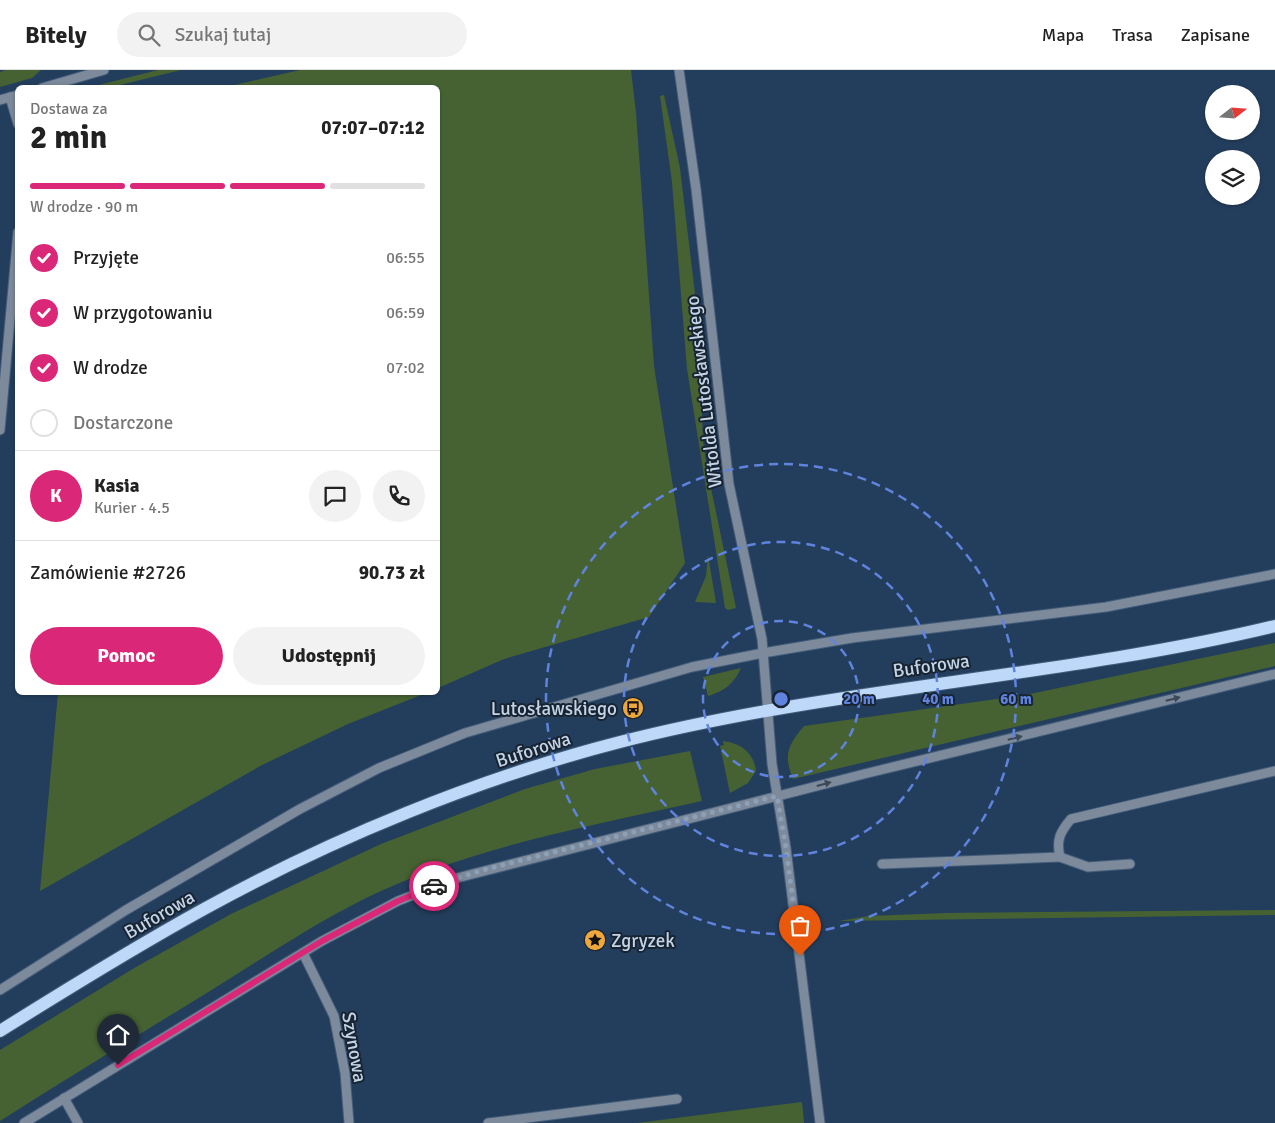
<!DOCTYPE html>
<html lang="pl">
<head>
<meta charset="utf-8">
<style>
	:root { --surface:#fff; --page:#f2f2f2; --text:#222; --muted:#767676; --line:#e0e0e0; --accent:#db2777 }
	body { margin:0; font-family:Signika,sans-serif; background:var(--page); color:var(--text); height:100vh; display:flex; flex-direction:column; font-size:19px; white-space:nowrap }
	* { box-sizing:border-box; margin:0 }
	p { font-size:16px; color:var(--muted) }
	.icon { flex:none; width:28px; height:28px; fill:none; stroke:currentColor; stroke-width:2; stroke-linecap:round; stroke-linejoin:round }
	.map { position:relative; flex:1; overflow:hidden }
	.panel { position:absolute; left:15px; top:15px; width:425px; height:610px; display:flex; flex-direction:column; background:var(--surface); border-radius:8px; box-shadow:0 1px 4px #0004 }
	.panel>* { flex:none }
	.needle { width:32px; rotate:73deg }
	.tools { position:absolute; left:1205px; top:15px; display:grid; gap:10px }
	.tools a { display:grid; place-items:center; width:55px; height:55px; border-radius:50%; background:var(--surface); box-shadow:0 1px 4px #0004; font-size:25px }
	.pin { position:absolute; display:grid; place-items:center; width:42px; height:42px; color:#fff; margin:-51px -21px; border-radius:50% 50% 50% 0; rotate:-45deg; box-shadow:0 0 5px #0007 }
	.pin .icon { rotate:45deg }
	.courier { position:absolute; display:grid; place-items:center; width:50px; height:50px; margin:-25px; border:4px solid #db2777; border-radius:50%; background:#fff; color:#222; box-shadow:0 1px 6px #0007 }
	.headline em { font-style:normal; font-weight:700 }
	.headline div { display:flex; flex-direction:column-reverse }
	.headline { display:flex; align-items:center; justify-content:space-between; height:85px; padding:0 15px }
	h1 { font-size:32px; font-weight:700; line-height:38px }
	.bar { display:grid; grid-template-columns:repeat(4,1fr); gap:8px 5px; align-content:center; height:60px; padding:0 15px }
	.bar i { height:6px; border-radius:4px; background:var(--line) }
	.bar .on { background:var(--accent) }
	.bar p { grid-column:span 4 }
	.line { display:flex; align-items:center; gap:12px; padding:0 15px; border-top:1px solid var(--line) }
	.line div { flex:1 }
	.round { display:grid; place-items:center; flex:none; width:52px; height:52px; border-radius:26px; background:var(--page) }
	ol { padding:0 15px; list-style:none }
	li { display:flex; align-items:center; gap:15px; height:55px }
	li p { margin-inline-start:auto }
	li .icon { padding:5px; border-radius:50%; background:var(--accent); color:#fff; stroke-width:4 }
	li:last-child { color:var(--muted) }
	li i { width:28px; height:28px; border:2px solid var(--line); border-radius:50% }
	.primary-button { display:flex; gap:10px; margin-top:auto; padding:10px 15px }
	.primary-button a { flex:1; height:58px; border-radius:30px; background:var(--accent); color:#fff; font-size:20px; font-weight:700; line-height:58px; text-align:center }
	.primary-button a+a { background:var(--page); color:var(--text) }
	header { display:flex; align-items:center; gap:30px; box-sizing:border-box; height:70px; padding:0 25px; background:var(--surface); border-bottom:1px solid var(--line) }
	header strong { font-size:24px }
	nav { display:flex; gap:28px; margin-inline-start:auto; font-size:18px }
	.search { width:350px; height:45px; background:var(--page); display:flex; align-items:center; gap:12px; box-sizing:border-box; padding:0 18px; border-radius:28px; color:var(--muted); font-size:19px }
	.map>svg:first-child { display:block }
	.green { fill:#466232 }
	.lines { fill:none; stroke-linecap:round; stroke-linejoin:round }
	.minor-casing { stroke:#435c79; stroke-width:11 }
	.major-casing { stroke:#435c79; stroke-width:14 }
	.minor { stroke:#7d8a9b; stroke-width:9 }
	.major { stroke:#bdd8f9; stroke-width:12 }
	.oneway { fill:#3b4857 }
	.done { stroke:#8ca0b7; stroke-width:5; stroke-dasharray:0 9 }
	.route { stroke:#db2777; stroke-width:6 }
	.ring { fill:none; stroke:#6084de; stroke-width:2.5; stroke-dasharray:9 6 }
	.labels { text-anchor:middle; stroke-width:4; stroke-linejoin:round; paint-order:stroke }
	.street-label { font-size:19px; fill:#c4d4e7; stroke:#182432 }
	.poi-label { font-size:19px; fill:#c4d4e7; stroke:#182432; text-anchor:end }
	.centre { fill:#6084de; stroke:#182432; stroke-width:2.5 }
	.ring-label { font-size:15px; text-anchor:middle; font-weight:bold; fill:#6084de; stroke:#182432; stroke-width:4; stroke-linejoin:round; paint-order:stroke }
</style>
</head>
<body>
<header>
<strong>Bitely</strong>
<div class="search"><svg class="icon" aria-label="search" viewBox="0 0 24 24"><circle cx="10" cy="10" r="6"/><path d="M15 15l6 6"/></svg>Szukaj tutaj</div>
<nav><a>Mapa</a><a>Trasa</a><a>Zapisane</a></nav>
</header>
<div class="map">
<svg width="1275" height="1053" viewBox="0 0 1275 1053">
	<rect width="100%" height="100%" fill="#233e5d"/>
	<g class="green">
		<path d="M6,0h35l-9,8 -32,9v-15z"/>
		<path d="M158,0h23l-69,17h-21z"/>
		<path d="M300,0h331l5,43 18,253 31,197 -36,54 -145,42 -66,29v-600l-212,-1z"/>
		<path d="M664,25l16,73 15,126 -3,1v4h4l2,15 -4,1v4h4l5,122 4,28 29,139 -8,2 -3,-2 -38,-239 -15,-187 -12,-86z"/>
		<path d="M708,485l8,48 -21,-1 11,-26z"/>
		<path d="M1275,573v23l-482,113c-10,-24 -5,-34 11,-53l221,-31z"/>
		<path d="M741,598c-7,16 -17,23 -33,28l-5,-19z"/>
		<path d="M58,623l1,-1 367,1 -78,31 -86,41 -222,126z"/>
		<path d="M723,671c18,2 31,12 33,30l-8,12 -18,10 -10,-47 4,-1z"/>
		<path d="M690,681l12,50c-112,25 -231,46 -334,96 -55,27 -106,62 -158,94 -70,43 -141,86 -210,130v-71l136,-83 95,-53 150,-70 144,-55 70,-20z"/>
		<path d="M1275,840v5l-436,6 30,-5 77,-3z"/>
		<path d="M802,1032l2,21h-167z"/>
	</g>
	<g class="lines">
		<g class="minor-casing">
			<g id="minor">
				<path d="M679,0l17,119 33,295 33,155 10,125 14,84 34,275"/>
				<path d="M42,18l62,-18"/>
				<path d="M10,27l8,27"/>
				<path d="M0,30l18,-5"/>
				<path d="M0,360l18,-198"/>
				<path d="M882,794l178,-7"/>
				<path d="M1130,794l-42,3 -28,-10c-4,-17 0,-25 11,-38l204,-48"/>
				<path d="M303,883l31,63 11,57 4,50"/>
				<path d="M0,920l126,-80 174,-101 79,-41 86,-35 227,-66 71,-14 89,-15 254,-31 169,-33"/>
				<path d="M64,1028l14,25"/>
				<path d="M24,1053l298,-182 76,-40 59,-23 407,-104 411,-100"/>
				<path d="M488,1053l189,-24"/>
			</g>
		</g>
		<g class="major-casing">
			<path id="major" d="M0,961c67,-42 135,-84 204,-122 127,-70 275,-131 416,-167 215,-55 439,-64 655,-116"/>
		</g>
		<use href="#minor" class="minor"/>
		<use href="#major" class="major"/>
	</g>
	<defs><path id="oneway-solid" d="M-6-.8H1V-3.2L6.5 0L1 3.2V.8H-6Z" transform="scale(1.25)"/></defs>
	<g class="oneway">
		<use href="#oneway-solid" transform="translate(1173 629) rotate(-14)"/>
		<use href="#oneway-solid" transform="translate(1015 668) rotate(-14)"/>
		<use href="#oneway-solid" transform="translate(824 714) rotate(-15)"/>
	</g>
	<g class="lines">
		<path class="done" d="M434,816l49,-16 294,-74 9,52 14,108"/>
		<path class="route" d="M118,995l204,-124 76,-40 36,-15"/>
	</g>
	<g class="ring">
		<circle cx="781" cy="629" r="78"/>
		<circle cx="781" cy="629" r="157"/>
		<circle cx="781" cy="629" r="235"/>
	</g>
	<defs>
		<g id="bus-disc" transform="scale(1.125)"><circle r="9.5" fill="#eea73c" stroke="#182432"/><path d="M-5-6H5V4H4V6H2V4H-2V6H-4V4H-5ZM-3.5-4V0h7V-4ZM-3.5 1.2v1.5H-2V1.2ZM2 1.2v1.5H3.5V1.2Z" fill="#111"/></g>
		<g id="sight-disc" transform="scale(1.125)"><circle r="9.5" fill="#eea73c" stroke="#182432"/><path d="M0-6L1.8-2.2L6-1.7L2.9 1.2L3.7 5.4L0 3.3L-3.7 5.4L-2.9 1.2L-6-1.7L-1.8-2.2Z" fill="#111"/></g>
	</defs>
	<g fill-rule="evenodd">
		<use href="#bus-disc" x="633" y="638"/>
		<use href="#sight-disc" x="595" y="870"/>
	</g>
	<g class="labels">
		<g class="street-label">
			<text transform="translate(703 322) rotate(-97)" y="7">Witolda Lutosławskiego</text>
			<text transform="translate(931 595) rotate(-8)" y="7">Buforowa</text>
			<text transform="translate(533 679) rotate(-18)" y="7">Buforowa</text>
			<text transform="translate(159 844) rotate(-30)" y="7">Buforowa</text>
			<text transform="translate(355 977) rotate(80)" y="7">Szynowa</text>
		</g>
		<g class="poi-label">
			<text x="617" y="645">Lutosławskiego</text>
			<text x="611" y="877" text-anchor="start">Zgryzek</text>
		</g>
	</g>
	<circle cx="781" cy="629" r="8" class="centre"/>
	<g class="ring-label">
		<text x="859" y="634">20 m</text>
		<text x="938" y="634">40 m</text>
		<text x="1016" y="634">60 m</text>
	</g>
</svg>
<div class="tools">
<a><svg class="needle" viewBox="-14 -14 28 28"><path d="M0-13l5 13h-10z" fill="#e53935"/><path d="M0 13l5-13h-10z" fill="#767676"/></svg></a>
<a><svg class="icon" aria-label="layers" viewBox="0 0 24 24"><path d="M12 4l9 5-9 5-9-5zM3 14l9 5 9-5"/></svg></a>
</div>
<div class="pin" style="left:800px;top:886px;background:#ea580c"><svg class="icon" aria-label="bag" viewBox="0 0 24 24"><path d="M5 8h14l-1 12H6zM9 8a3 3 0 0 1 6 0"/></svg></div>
<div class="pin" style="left:118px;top:995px;background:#1f2937"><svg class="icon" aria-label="home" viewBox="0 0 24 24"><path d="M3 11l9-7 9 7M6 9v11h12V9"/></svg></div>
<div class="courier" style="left:434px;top:816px"><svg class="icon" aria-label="car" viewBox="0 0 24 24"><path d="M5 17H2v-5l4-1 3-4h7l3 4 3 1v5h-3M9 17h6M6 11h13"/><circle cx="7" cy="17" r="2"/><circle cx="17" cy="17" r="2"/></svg></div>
<section class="panel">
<div class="headline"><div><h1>2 min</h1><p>Dostawa za</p></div><em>07:07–07:12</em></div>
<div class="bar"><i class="on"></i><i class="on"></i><i class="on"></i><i></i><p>W drodze · 90 m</p></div>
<ol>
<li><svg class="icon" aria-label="check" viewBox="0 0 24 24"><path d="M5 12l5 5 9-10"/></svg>Przyjęte<p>06:55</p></li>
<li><svg class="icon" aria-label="check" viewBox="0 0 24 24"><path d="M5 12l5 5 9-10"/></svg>W przygotowaniu<p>06:59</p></li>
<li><svg class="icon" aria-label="check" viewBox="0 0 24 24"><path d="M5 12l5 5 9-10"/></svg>W drodze<p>07:02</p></li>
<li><i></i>Dostarczone</li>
</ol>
<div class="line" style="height:90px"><b class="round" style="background:var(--accent);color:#fff">K</b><div><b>Kasia</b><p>Kurier · 4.5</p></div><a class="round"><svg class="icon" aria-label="chat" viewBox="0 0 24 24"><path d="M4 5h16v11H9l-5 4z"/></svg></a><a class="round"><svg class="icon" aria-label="phone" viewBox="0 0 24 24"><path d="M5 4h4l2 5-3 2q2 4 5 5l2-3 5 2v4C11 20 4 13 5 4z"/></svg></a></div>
<div class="line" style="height:65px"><div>Zamówienie #2726</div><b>90.73 zł</b></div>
<div class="primary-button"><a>Pomoc</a><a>Udostępnij</a></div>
</section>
</div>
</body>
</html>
